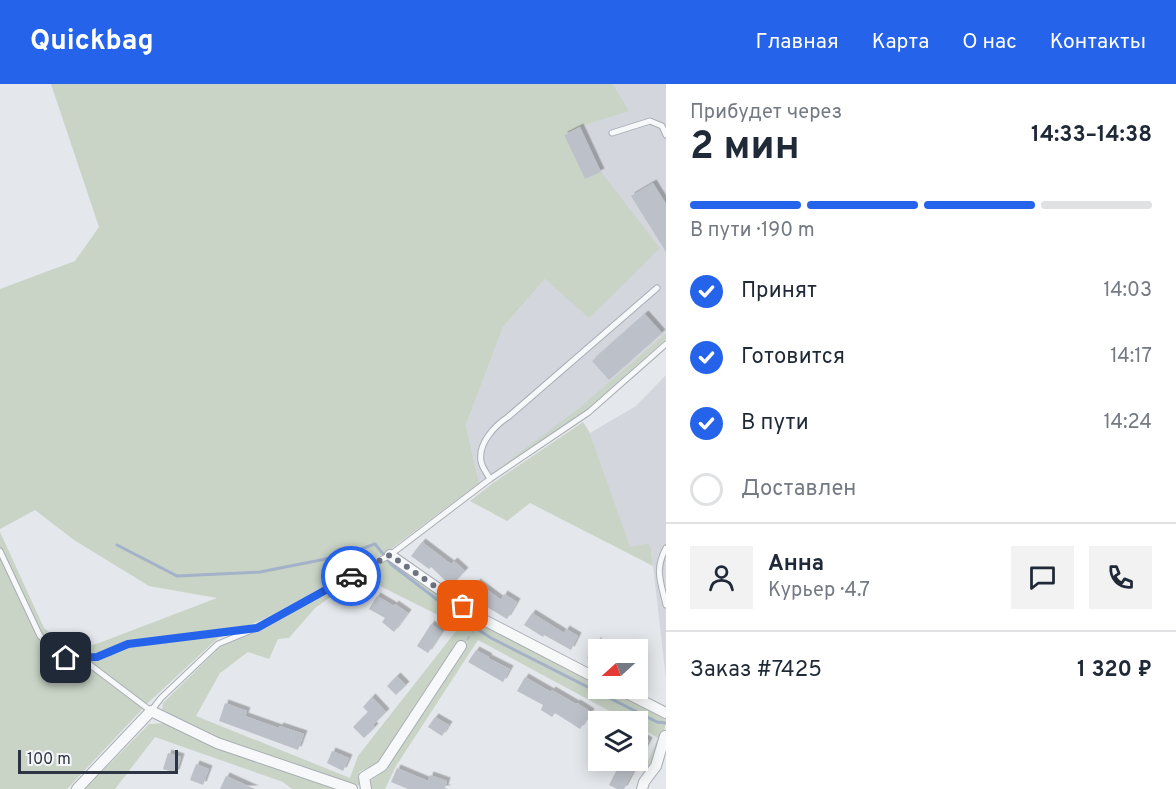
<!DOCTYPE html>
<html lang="ru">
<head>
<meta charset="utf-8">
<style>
	:root { --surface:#fff; --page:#f2f2f3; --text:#1f2937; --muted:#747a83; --line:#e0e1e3; --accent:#2563eb }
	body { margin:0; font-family:Overpass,sans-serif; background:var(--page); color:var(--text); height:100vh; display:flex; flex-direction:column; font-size:22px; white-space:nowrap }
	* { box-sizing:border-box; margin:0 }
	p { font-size:20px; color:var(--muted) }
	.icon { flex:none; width:33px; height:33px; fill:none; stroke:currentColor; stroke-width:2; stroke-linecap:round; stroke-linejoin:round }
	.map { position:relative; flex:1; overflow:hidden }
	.details { display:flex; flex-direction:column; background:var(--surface); width:510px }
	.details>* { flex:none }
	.needle { width:39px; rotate:249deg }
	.buttons { position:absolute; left:588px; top:555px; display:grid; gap:12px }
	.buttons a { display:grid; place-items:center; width:60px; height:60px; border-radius:0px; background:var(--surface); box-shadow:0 3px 15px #0003; font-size:30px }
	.scale { position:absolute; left:18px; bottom:15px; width:160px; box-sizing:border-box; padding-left:6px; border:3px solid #2d3443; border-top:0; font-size:16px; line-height:21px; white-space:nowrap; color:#2d3443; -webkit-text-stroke:4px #f4f6f8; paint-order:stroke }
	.pin { position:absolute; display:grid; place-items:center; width:51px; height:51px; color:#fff; margin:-26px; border-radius:12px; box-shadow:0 3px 9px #0006 }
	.courier { position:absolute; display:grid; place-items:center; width:60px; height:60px; margin:-30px; border:4px solid #2563eb; border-radius:50%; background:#fff; color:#222; box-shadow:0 2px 8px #0007 }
	.summary em { font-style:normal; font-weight:700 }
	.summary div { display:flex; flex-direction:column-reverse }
	.summary { display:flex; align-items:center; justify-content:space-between; height:102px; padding:0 24px }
	h1 { font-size:39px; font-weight:700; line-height:45px }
	.bar { display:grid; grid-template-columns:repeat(4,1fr); gap:9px 6px; align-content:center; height:72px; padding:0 24px }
	.bar i { height:8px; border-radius:4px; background:var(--line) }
	.bar .active { background:var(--accent) }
	.bar p { grid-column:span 4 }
	.line { display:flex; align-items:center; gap:15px; padding:0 24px; border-top:2px solid var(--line) }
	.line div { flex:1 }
	.round { display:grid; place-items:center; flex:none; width:63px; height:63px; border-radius:0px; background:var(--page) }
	ol { padding:0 24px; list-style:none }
	li { display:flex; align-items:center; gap:18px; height:66px }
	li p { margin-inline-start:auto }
	li .icon { padding:6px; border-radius:50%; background:var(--accent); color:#fff; stroke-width:4 }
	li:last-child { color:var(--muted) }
	li i { width:33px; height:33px; border:3px solid var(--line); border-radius:50% }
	header { display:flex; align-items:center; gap:36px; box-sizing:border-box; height:84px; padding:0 30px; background:var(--accent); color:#fff }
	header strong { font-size:28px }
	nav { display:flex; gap:33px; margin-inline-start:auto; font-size:21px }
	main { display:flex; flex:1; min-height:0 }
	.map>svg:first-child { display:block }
	.built { fill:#d3d6dd }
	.green { fill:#c9d4c6; fill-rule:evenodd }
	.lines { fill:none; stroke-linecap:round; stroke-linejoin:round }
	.stream { stroke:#a3b2c8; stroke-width:3 }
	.building { fill:#bcc0c8; filter:url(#shadow) }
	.lane-casing { stroke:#a9aeb5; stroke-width:7 }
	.street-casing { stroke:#a9aeb5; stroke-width:12 }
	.path { stroke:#bec1c7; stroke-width:2; stroke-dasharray:4.5 4.5; stroke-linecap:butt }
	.lane { stroke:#f7f8fa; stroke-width:5 }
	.street { stroke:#f7f8fa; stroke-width:10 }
	.done { stroke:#6d737e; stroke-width:6; stroke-dasharray:0 10.8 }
	.route { stroke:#2563eb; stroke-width:8 }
</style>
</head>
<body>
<header>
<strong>Quickbag</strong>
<nav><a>Главная</a><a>Карта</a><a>О нас</a><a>Контакты</a></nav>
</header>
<main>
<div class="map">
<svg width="666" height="705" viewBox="0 0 666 705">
	<defs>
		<filter id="shadow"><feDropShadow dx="3.5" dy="-3.5" stdDeviation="0" flood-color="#0004"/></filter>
	</defs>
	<rect width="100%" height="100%" fill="#e4e7eb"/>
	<g class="built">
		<path d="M613,0h53v249l-88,77 -99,73 -13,-58 37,-98 42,-48 40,-100 -21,-44 16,-8 48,-16z"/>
		<path d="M666,291v304l-15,-131 -4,-5 -17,5 -40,-115 46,-27z"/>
	</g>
	<g class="green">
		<path d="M51,0h562l16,27 -49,16 -16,8 21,44 16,-7 59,76 -71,70 -44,-39 -42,48 -37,98 13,58 -92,69 -121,66 -48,20 -68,63 -83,88h-67v-257l44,96 23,18 14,2 18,-5 118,-45 -68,-12 -75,-46 -39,-30 -35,19v-240l75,-28 24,-34z"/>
		<path d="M666,249v6l-79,71 -96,64 87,-65z"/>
		<path d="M583,338l7,11 40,114 18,-4 3,5 2,18 -123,-63 -23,18 -37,-20 23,-18z"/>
		<path d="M390,474l95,69 113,56v5l11,1 57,28v7l-13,41 -13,24h-4l22,-51 -20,-12v-4l-10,-1 -150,-81 -82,126 -11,23h-15v-8l15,-11 -7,-7 -19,9 1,14 -144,-48 -54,-27 1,-8 57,-56 40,-16zM360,492l100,50 -102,130 -8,22 -154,-62 24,-43 28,-21 21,7 9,-20 11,-1 26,-30z"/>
		<path d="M168,639l174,66h-50l-9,-7 -128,-45 -40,52h-30l64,-65z"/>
	</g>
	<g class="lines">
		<path class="stream" d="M117,461l60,31 83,-4 81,-16 34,-12 17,21 73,56 26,17 166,84 9,1"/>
	</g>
	<g class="building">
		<path d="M580,43l21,45 -16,7 -21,-44z"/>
		<path d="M653,99l13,21v48l-35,-56z"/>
		<path d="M645,230l17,19 -53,47 -17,-19z"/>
		<path d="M422,458l29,22 3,-3 11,10 -14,15 -20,-19 -2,2 -18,-13z"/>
		<path d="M477,498l24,18 3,-6 13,8 -10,17 -25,-15 -1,1 -13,-10z"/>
		<path d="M377,512l17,10 1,-2 13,9 -14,19 -12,-10 3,-4 -16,-9z"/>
		<path d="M532,529l32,20 2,-4 12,7 -7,14 -27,-15 -1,2 -19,-12z"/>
		<path d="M431,540l11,8 -14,21 -11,-7z"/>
		<path d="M598,556v25l-11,-7z"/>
		<path d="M476,566l13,7 -1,1 22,11 -7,13 -35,-20z"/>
		<path d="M397,592l9,9 -10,10 -9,-9z"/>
		<path d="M525,593l26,15 1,-2 24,14 1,-1 14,9 -11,17 -25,-16 -3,4 -11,-7 2,-5 -26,-14z"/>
		<path d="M372,613l14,15 -13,13 2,2 -11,11 -11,-11 15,-15 -5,-5z"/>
		<path d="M225,619l22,8 -2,5 34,12 1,-2 24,8 -6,16 -79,-29z"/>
		<path d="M435,633l14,8 -7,11 -14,-9z"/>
		<path d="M638,650l11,7 -25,48h-7l-8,-4 13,-25h16z"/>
		<path d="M332,667l17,7 -6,13 -16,-8z"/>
		<path d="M168,669l13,4 -5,16 -13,-4z"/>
		<path d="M196,680l13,5 -6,16 -13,-5z"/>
		<path d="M397,684l31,13 2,-6 17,6 -2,7 3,1h-40l-17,-7z"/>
		<path d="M226,692l29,13h-35z"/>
	</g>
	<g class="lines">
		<g class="lane-casing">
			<g id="lane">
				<path d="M612,49l38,-12 12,5 4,9"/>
				<path d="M490,395c-3,-6 -8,-11 -9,-18 -3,-17 13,-35 27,-44l149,-129"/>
				<path d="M666,464c-12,22 -5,34 0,57"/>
				<path d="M0,467l40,85 26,22 31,-1 31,-13 121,-15"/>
				<path d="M81,574l70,53 10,-13 57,-54 39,-16 133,-73 100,-76 99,-67 77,-68"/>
			</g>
		</g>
		<g class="street-casing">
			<g id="street">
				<path d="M390,471l92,64 116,60"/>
				<path d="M617,604l49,25"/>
				<path d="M77,705l74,-78 66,32 135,46"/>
				<path d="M366,705l-2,-12 18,-11 79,-120"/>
				<path d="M642,705l2,-7 12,-16 9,-30"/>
			</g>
		</g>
		<path class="path" d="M467,556l9,-13"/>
		<use href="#lane" class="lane"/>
		<use href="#street" class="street"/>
	</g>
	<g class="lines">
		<path class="done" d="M351,492l39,-21 73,51"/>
		<path class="route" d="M66,574l31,-1 31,-13 129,-16 94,-52"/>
	</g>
</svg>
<div class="buttons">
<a><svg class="needle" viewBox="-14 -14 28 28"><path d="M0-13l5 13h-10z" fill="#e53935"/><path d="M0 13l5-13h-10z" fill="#747a83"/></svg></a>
<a><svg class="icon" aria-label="layers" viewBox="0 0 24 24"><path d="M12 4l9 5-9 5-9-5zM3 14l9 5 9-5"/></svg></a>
</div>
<div class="scale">100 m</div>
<div class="pin" style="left:463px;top:522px;background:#ea580c"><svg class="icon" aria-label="bag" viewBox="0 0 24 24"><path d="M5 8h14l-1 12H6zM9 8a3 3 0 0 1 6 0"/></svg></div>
<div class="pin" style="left:66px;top:574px;background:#1f2937"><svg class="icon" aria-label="home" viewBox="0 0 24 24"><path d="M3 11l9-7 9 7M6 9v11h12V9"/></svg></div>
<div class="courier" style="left:351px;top:492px"><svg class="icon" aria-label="car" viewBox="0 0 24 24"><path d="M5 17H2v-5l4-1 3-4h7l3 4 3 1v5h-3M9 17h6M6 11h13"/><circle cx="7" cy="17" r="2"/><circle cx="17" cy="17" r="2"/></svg></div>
</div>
<section class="details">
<div class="summary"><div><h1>2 мин</h1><p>Прибудет через</p></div><em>14:33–14:38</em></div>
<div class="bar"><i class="active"></i><i class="active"></i><i class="active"></i><i></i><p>В пути · 190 m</p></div>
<ol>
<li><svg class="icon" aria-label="check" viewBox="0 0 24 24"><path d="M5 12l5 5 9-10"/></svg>Принят<p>14:03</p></li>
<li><svg class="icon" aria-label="check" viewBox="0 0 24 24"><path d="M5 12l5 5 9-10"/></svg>Готовится<p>14:17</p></li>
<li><svg class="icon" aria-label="check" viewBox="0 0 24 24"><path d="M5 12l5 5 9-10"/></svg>В пути<p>14:24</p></li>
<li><i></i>Доставлен</li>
</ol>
<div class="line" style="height:108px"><a class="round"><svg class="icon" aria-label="person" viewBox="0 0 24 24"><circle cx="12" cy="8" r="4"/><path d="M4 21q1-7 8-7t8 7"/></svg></a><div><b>Анна</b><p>Курьер · 4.7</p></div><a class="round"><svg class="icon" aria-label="chat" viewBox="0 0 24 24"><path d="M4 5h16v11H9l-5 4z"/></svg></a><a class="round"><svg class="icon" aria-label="phone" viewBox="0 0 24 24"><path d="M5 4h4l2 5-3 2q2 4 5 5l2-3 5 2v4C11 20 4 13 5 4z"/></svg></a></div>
<div class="line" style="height:78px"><div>Заказ #7425</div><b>1 320 ₽</b></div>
</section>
</main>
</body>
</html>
